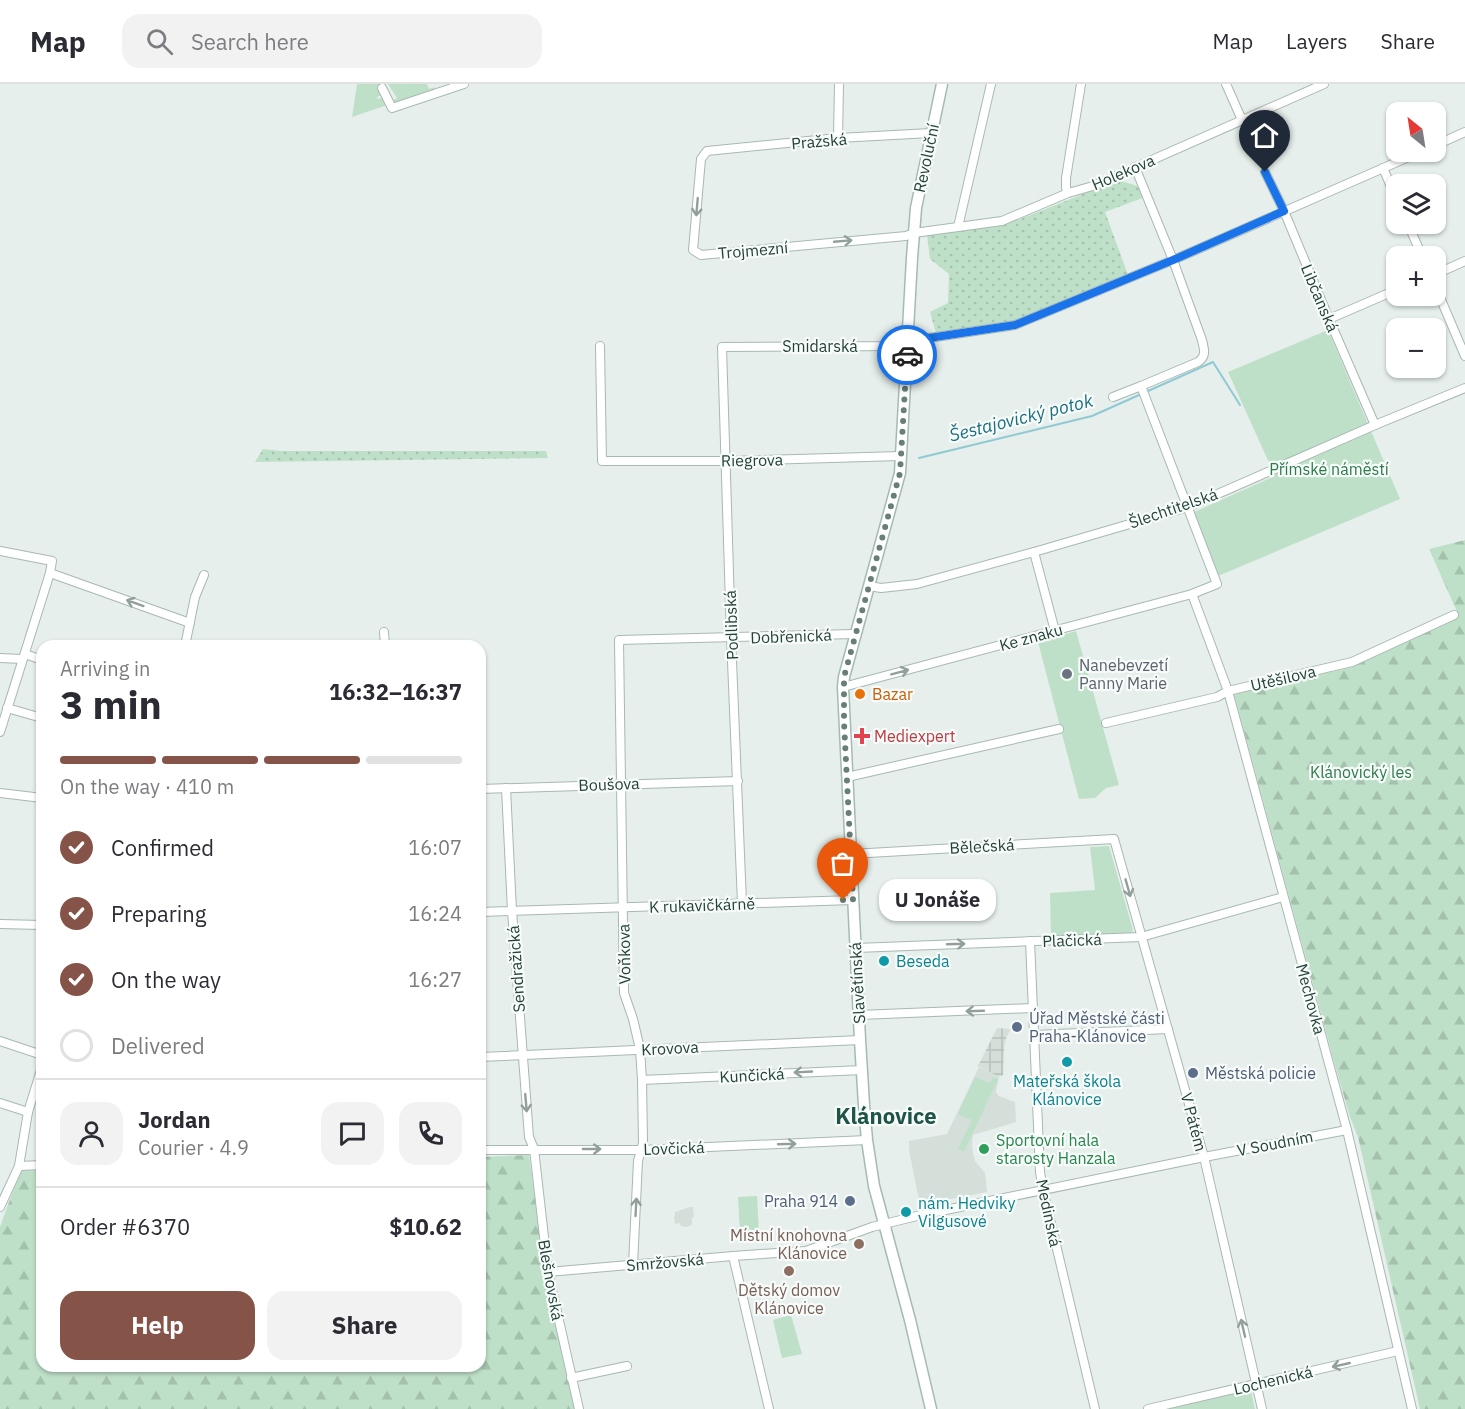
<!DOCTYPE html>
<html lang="en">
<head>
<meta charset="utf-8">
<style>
	:root { --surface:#fff; --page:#f2f2f3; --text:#2b2b33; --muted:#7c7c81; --line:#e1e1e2; --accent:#855347 }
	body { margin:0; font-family:"IBM Plex Sans",sans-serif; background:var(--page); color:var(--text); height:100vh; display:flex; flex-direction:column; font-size:22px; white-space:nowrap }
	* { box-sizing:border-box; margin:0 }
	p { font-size:20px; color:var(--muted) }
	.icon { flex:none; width:33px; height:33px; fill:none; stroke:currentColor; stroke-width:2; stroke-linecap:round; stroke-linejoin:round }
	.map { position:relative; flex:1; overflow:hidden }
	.sheet { position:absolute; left:36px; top:556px; width:450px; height:732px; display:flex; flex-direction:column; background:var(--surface); border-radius:18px; box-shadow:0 2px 4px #0004 }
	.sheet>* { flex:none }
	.needle { width:39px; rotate:330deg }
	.buttons { position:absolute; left:1386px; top:18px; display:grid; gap:12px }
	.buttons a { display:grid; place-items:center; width:60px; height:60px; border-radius:12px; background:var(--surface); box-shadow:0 2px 4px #0004; font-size:30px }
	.pin { position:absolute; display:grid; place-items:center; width:51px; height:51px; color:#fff; margin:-62px -26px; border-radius:50% 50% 50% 0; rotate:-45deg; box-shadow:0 0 6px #0007 }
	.pin .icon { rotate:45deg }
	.courier { position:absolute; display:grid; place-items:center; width:60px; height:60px; margin:-30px; border:4px solid #1a73e8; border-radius:50%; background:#fff; color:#222; box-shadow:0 2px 8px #0007 }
	.bubble { position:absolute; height:42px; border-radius:18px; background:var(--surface); box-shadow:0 2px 4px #0004; font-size:20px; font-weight:700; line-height:42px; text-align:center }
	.overview em { font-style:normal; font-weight:700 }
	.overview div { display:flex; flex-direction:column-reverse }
	.overview { display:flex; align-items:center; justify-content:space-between; height:102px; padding:0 24px }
	h1 { font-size:39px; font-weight:700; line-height:45px }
	.bar { display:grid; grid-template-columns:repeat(4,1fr); gap:9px 6px; align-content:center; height:72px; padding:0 24px }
	.bar i { height:8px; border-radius:4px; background:var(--line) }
	.bar .current { background:var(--accent) }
	.bar p { grid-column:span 4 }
	.line { display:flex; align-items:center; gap:15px; padding:0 24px; border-top:2px solid var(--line) }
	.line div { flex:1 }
	.round { display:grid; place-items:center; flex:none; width:63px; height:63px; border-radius:18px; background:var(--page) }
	ol { padding:0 24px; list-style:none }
	li { display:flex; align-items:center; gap:18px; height:66px }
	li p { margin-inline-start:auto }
	li .icon { padding:6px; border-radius:50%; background:var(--accent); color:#fff; stroke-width:4 }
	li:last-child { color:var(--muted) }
	li i { width:33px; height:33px; border:3px solid var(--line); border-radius:50% }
	.action { display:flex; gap:12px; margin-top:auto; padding:12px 24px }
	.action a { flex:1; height:69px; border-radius:18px; background:var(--accent); color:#fff; font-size:24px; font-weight:700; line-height:69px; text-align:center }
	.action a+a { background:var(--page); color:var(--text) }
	header { display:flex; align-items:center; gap:36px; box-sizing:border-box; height:84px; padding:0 30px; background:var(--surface); border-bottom:2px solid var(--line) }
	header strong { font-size:28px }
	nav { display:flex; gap:33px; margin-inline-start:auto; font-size:21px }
	.search { width:420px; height:54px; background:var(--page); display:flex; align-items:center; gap:15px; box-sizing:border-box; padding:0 21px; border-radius:18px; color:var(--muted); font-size:22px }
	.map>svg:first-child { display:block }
	.built { fill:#d4dfda }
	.industrial { fill:url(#industrial-grid) }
	.grass { fill:url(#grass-dots) }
	.forest { fill:url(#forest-firs) }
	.green { fill:#bfe0c8 }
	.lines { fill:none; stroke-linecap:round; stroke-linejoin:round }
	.stream { stroke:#8ec9d4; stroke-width:2 }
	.street-casing { stroke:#a8b8b2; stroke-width:10 }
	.secondary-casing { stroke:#a4bbb3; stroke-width:13 }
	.street { stroke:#fff; stroke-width:8 }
	.secondary { stroke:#fff; stroke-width:10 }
	.oneway { stroke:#92a09c }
	.done { stroke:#687f78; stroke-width:6; stroke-dasharray:0 10.8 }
	.route { stroke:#1a73e8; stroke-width:8 }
	.worship-dot { fill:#6b7280; stroke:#f7fbf9; stroke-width:2 }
	.food-dot { fill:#e8710a; stroke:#f7fbf9; stroke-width:2 }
	.health-dot { fill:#e0444e; stroke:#f7fbf9; stroke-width:2 }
	.culture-dot { fill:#0f9aa8; stroke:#f7fbf9; stroke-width:2 }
	.service-dot { fill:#5c6f8a; stroke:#f7fbf9; stroke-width:2 }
	.leisure-dot { fill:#2e9e5b; stroke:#f7fbf9; stroke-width:2 }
	.education-dot { fill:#8d6e63; stroke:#f7fbf9; stroke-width:2 }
	.labels { text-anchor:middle; stroke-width:4.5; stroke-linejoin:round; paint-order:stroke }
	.street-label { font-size:16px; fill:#24423a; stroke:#f7fbf9 }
	.park-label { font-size:16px; fill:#2d7a4b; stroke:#f7fbf9 }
	.worship-label { font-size:16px; fill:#5b616d; stroke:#f7fbf9; text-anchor:start }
	.food-label { font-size:16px; fill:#c56008; stroke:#f7fbf9; text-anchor:start }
	.health-label { font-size:16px; fill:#be3a42; stroke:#f7fbf9; text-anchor:start }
	.culture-label { font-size:16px; fill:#0d838f; stroke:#f7fbf9; text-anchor:start }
	.service-label { font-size:16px; fill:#4e5e75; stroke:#f7fbf9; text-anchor:start }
	.leisure-label { font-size:16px; fill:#27864d; stroke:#f7fbf9; text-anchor:start }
	.education-label { font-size:16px; fill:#785e54; stroke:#f7fbf9; text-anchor:end }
	.water-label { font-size:18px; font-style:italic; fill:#1c6f80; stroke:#f7fbf9 }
	.district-label { font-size:22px; font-weight:bold; fill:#1f5548; stroke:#f7fbf9 }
</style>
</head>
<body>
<header>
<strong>Map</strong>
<div class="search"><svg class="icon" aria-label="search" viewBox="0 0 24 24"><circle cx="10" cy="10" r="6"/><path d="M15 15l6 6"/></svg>Search here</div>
<nav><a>Map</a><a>Layers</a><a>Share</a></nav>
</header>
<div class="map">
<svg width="1465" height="1325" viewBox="0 0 1465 1325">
	<defs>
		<pattern id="industrial-grid" width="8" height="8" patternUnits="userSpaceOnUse" patternTransform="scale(1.5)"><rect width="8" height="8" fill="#d4dfda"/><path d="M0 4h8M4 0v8" fill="none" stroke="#b6c1bc"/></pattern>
		<pattern id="grass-dots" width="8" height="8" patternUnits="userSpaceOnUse" patternTransform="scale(1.5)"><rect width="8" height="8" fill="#bfe0c8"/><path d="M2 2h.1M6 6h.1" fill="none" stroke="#a4c1ad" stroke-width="1.8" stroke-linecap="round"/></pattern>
		<pattern id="forest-firs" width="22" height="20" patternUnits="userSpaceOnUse" patternTransform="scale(1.5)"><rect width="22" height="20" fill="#bfe0c8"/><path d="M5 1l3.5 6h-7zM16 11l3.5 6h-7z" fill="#a4c1ad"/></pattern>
	</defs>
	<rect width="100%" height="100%" fill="#e6efeb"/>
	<g class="built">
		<path d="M979,983l20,10 -3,15 3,4 16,6 1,20 -43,13 -1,10 1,8 2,8 10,12 2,19 -67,13 -11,-55v-9l38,-7z"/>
		<path d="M690,1123h3l1,10 -2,1v7l-6,2 -5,-1 -1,-3 -5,1 -1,-8h1v-4z"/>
	</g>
	<path class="industrial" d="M997,944l14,1 -5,9 -2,12 -1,25 -4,2 -21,-11z"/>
	<g class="grass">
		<path d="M1118,96l19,6 8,11 -40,15 23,63 -109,45 -83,13 -6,-21 18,-9 1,-29 -19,-15 -3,-24 91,-15z"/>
		<path d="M263,365l18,2h265l2,7 -293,4z"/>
	</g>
	<g class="forest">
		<path d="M1465,456v869h-45l-62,-272 -8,-20 -15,-52 -101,-371 118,-27 98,-46 8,-7 -29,-65z"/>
		<path d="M529,1071l18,135 28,119h-575v-182l20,-56 22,-1v196h438v-209z"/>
	</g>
	<g class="green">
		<path d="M357,0h29l-6,3 3,7 -6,3 1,2 5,-2 4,8 -35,12z"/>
		<path d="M388,0h39l2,5 6,-2 -3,4 -38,12 -3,-2 6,-3z"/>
		<path d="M1328,246l72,169 -182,77 -24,-64 81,-36 -47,-104z"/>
		<path d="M1076,547l43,154 -13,3 -11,10 -16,1 -41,-157z"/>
		<path d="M1109,762l24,84 -2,3 -80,3 -1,-43 45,-3 -5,-43z"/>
		<path d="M975,993l15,6 3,-6 5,2 -34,73 -6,-3 14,-29 -14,-6z"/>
		<path d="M757,1112l2,38 -19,1 -2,-38z"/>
		<path d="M791,1231l11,39 -20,4 -9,-38z"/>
		<path d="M1250,1306l1,1 4,18h-86z"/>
	</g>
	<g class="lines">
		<path class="stream" d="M919,374l173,-42 121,-54 27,43"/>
		<g class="street-casing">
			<g id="street">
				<path d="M1226,0l16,36"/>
				<path d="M382,4l10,20 72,-24"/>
				<path d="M931,49l-93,5 -131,13 -6,8 -8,91 8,5 205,-19 8,-3 88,-12 66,-28 25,-7 231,-102"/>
				<path d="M838,54l1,-54"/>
				<path d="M1436,61l29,-13"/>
				<path d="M1383,84l13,30"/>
				<path d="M1265,88l19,39 45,108 46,106"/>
				<path d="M1068,109l-2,-5v-10l15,-94"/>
				<path d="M1408,140l14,32"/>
				<path d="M958,143l33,-143"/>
				<path d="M1436,190l29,-13"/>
				<path d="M1436,204l29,68"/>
				<path d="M1329,235l67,-29"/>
				<path d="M600,262l2,115h123l176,-5"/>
				<path d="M1113,313l28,-11"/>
				<path d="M0,467l52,10 -2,12 -50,159"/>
				<path d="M1034,468l21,79"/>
				<path d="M50,489l140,50"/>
				<path d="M869,502l12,2 36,-4 117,-32 154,-45 187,-82 90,-37"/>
				<path d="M1192,510l36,97 119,439 65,279"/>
				<path d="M384,548l1,14"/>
				<path d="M185,562l10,-49 9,-22"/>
				<path d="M25,570l17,6"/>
				<path d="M0,574l22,1"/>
				<path d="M843,603l349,-93 25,-10 -76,-198 57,-24c9,-6 6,-13 4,-22l-29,-80 -38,-93"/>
				<path d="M7,624l35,10"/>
				<path d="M1106,639l111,-26 11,-6 124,-29 102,-47"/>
				<path d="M847,693l212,-48"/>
				<path d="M506,704l6,123 17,226 5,12 14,123 31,137"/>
				<path d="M480,705l258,-8"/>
				<path d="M0,709l42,5"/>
				<path d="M851,770l263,-15 90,318 58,252"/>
				<path d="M742,819l-11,-266 -9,-290 186,-1 14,-7 93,-14 158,-65 247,-108"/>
				<path d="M480,828l373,-12"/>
				<path d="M0,840l42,1"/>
				<path d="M1030,857l10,231 3,18 52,219"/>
				<path d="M856,864l285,-11 142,-40"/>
				<path d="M859,931l174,-7"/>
				<path d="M1035,951l133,-6"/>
				<path d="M0,957l42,14"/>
				<path d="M480,973l380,-17"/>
				<path d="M642,996l220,-10"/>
				<path d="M0,1019l28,9"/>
				<path d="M480,1066h162l225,-10"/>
				<path d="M19,1082l23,-1"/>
				<path d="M0,1123l19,-41 9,-54 14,-45"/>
				<path d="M733,1172l36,153"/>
				<path d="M633,1181l5,-104 5,-18 -1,-63 -2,-31 -7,-30 -9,-26 -5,-353 236,-6"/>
				<path d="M548,1188l185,-16 73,-5 66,-24 49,-12 283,-58 143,-27"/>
				<path d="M571,1294l56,-12"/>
				<path d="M1148,1325l250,-58"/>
			</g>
		</g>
		<g class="secondary-casing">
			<path id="secondary" d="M931,1325l-21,-89 -36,-134 -7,-46 -3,-35 -4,-65 -17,-353 1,-10 56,-204 12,-215 4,-50 26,-124"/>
		</g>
		<use href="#street" class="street"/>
		<use href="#secondary" class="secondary"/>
	</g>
	<defs><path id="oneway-shaft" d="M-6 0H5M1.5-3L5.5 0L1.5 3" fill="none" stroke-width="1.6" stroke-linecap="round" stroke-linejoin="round" transform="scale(1.5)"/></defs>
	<g class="oneway">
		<use href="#oneway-shaft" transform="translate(697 123) rotate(95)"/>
		<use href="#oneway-shaft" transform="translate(843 157) rotate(-5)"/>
		<use href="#oneway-shaft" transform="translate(135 519) rotate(-160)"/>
		<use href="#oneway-shaft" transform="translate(900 588) rotate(-15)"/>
		<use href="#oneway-shaft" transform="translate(1128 804) rotate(74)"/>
		<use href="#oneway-shaft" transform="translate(956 860) rotate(-2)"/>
		<use href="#oneway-shaft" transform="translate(975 927) rotate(178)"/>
		<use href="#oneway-shaft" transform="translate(803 988) rotate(177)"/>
		<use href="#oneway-shaft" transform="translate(526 1019) rotate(85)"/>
		<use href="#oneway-shaft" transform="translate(787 1060) rotate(-2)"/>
		<use href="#oneway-shaft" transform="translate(592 1065)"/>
		<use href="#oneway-shaft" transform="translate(636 1123) rotate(-87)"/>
		<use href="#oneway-shaft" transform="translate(1243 1244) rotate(-103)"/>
		<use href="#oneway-shaft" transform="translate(1341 1281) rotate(167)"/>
	</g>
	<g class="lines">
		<path class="done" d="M843,816h10l-9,-178v-45l56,-204 7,-118"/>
		<path class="route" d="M907,271l1,-9 14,-7 93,-14 158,-65 111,-49 -19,-39"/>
	</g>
	<circle class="worship-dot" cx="1067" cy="590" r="6"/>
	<circle class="food-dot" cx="860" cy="610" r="6"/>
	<path class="health-dot" d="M859 643h6v6h6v6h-6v6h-6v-6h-6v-6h6z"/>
	<g class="culture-dot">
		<circle cx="884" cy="877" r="6"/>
		<circle cx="1067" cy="978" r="6"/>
		<circle cx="906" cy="1128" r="6"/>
	</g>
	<g class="service-dot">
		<circle cx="1017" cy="943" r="6"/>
		<circle cx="1193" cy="989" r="6"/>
		<circle cx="850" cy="1117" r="6"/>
	</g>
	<circle class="leisure-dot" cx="984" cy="1065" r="6"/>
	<g class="education-dot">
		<circle cx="859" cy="1160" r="6"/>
		<circle cx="789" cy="1187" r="6"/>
	</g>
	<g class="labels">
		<g class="street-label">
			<text transform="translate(819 57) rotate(-5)" y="6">Pražská</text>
			<text transform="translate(926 74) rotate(-78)" y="6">Revoluční</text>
			<text transform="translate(1123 88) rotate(-23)" y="6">Holekova</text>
			<text transform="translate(753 166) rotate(-5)" y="6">Trojmezní</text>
			<text transform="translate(1320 214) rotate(67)" y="6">Libčanská</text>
			<text x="820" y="268">Smidarská</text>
			<text transform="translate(752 376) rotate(-1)" y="6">Riegrova</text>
			<text transform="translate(1173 424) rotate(-19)" y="6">Šlechtitelská</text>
			<text transform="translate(731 541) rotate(-92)" y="6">Podlibská</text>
			<text transform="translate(791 552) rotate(-2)" y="6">Dobřenická</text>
			<text transform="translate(1031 553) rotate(-15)" y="6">Ke znaku</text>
			<text transform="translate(1283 594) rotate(-13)" y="6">Utěšilova</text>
			<text transform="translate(609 700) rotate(-2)" y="6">Boušova</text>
			<text transform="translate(982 762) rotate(-3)" y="6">Bělečská</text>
			<text transform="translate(702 821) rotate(-2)" y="6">K rukavičkárně</text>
			<text transform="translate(1072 856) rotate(-2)" y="6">Plačická</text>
			<text transform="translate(624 870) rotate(-91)" y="6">Voňkova</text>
			<text transform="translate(516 885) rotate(-94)" y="6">Sendražická</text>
			<text transform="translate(857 899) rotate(-93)" y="6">Slavětínská</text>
			<text transform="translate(1311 915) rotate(75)" y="6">Mechovka</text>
			<text transform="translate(670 964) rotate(-3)" y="6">Krovova</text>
			<text transform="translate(752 991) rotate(-3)" y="6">Kunčická</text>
			<text transform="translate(1194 1038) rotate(75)" y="6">V Pátém</text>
			<text transform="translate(1275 1059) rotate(-11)" y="6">V Soudním</text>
			<text transform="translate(674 1064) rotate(-2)" y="6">Lovčická</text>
			<text transform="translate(1049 1129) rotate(78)" y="6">Medinská</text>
			<text transform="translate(665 1178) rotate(-5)" y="6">Smržovská</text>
			<text transform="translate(551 1196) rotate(80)" y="6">Blešnovská</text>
			<text transform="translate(1273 1296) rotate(-13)" y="6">Lochenická</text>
		</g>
		<g class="park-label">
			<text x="1329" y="391">Přímské náměstí</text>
			<text x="1361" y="694">Klánovický les</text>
		</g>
		<g class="worship-label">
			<text x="1079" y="587">Nanebevzetí<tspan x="1079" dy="18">Panny Marie</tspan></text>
		</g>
		<g class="food-label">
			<text x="872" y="616">Bazar</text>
		</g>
		<g class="health-label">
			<text x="874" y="658">Mediexpert</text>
		</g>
		<g class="culture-label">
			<text x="896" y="883">Beseda</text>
			<text x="1067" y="1003" text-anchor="middle">Mateřská škola<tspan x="1067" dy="18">Klánovice</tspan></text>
			<text x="918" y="1125">nám. Hedviky<tspan x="918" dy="18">Vilgusové</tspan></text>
		</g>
		<g class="service-label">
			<text x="1029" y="940">Úřad Městské části<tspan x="1029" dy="18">Praha-Klánovice</tspan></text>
			<text x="1205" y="995">Městská policie</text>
			<text x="838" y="1123" text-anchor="end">Praha 914</text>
		</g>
		<g class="leisure-label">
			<text x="996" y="1062">Sportovní hala<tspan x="996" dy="18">starosty Hanzala</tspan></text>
		</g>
		<g class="education-label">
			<text x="847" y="1157">Místní knohovna<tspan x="847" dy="18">Klánovice</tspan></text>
			<text x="789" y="1212" text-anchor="middle">Dětský domov<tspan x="789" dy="18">Klánovice</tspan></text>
		</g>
		<g class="water-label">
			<text transform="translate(1021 334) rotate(-14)" y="6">Šestajovický potok</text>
		</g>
		<g class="district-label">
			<text x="886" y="1040">Klánovice</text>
		</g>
	</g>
</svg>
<div class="buttons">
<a><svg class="needle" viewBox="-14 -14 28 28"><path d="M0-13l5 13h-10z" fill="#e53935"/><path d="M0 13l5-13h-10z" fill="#7c7c81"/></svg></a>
<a><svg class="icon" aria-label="layers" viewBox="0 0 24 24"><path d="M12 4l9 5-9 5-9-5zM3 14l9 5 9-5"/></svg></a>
<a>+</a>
<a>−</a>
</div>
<div class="pin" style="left:843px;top:816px;background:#ea580c"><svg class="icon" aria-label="bag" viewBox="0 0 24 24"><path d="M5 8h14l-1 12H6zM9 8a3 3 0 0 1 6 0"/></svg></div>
<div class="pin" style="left:1265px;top:88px;background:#1f2937"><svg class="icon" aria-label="home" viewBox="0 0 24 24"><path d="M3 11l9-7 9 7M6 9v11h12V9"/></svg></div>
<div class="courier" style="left:907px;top:271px"><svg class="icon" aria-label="car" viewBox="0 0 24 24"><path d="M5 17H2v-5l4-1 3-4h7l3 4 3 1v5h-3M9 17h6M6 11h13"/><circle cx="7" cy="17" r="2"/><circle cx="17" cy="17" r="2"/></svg></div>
<div class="bubble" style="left:879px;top:795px;width:117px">U Jonáše</div>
<section class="sheet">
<div class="overview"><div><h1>3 min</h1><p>Arriving in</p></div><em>16:32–16:37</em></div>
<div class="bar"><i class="current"></i><i class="current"></i><i class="current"></i><i></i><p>On the way · 410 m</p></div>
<ol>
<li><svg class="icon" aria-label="check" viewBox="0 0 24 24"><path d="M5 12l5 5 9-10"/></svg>Confirmed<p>16:07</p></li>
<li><svg class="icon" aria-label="check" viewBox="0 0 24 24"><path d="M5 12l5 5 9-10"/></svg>Preparing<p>16:24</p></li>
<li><svg class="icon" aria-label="check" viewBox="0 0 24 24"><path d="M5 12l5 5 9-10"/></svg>On the way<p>16:27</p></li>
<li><i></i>Delivered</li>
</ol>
<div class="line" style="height:108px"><a class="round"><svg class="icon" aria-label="person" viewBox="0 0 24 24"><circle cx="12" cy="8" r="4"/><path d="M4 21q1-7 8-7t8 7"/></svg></a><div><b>Jordan</b><p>Courier · 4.9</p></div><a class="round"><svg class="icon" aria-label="chat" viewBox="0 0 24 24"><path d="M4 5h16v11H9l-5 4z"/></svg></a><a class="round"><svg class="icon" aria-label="phone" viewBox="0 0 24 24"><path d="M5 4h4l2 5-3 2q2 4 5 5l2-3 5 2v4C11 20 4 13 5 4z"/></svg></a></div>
<div class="line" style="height:78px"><div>Order #6370</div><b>$10.62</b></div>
<div class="action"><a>Help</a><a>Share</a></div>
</section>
</div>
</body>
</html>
